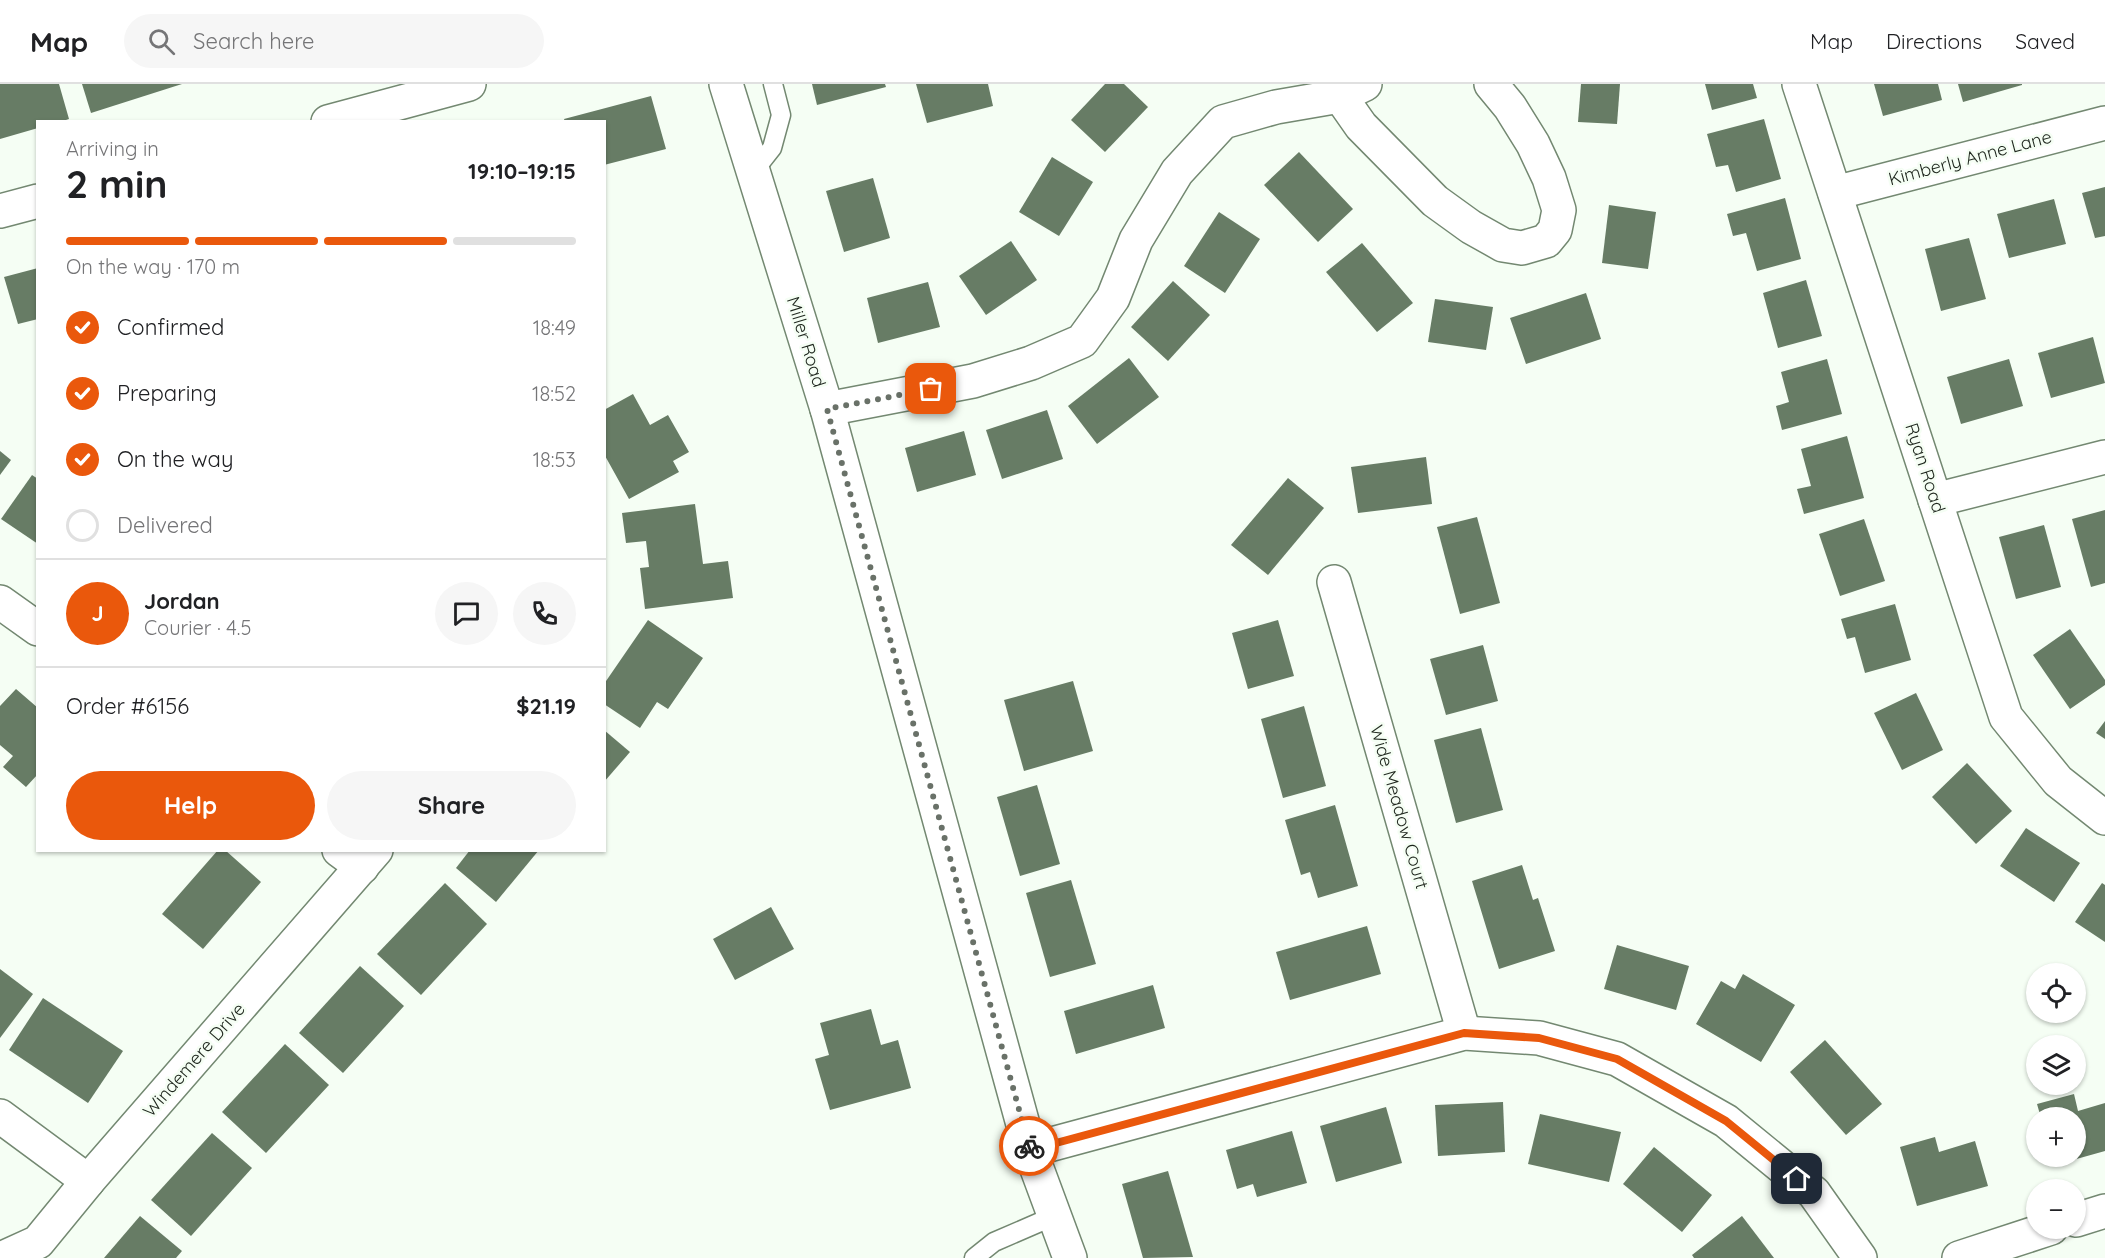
<!DOCTYPE html>
<html lang="en">
<head>
<meta charset="utf-8">
<style>
	:root { --surface:#fff; --page:#f6f6f6; --text:#202124; --muted:#757577; --line:#e0e0e0; --accent:#ea580c }
	body { margin:0; font-family:Quicksand,sans-serif; background:var(--page); color:var(--text); height:100vh; display:flex; flex-direction:column; font-size:22px; white-space:nowrap }
	* { box-sizing:border-box; margin:0 }
	p { font-size:20px; color:var(--muted) }
	.icon { flex:none; width:33px; height:33px; fill:none; stroke:currentColor; stroke-width:2; stroke-linecap:round; stroke-linejoin:round }
	.map { position:relative; flex:1; overflow:hidden }
	.drawer { position:absolute; left:36px; top:36px; width:570px; height:732px; display:flex; flex-direction:column; background:var(--surface); border-radius:0px; box-shadow:0 2px 4px #0004 }
	.drawer>* { flex:none }
	.fabs { position:absolute; left:2026px; top:879px; display:grid; gap:12px }
	.fabs a { display:grid; place-items:center; width:60px; height:60px; border-radius:50%; background:var(--surface); box-shadow:0 2px 4px #0004; font-size:30px }
	.pin { position:absolute; display:grid; place-items:center; width:51px; height:51px; color:#fff; margin:-26px; border-radius:12px; box-shadow:0 3px 9px #0006 }
	.courier { position:absolute; display:grid; place-items:center; width:60px; height:60px; margin:-30px; border:4px solid #ea580c; border-radius:50%; background:#fff; color:#222; box-shadow:0 2px 8px #0007 }
	.headline em { font-style:normal; font-weight:800 }
	.headline div { display:flex; flex-direction:column-reverse }
	.headline { display:flex; align-items:center; justify-content:space-between; height:102px; padding:0 30px }
	h1 { font-size:39px; font-weight:800; line-height:45px }
	.bar { display:grid; grid-template-columns:repeat(4,1fr); gap:9px 6px; align-content:center; height:72px; padding:0 30px }
	.bar i { height:8px; border-radius:4px; background:var(--line) }
	.bar .active { background:var(--accent) }
	.bar p { grid-column:span 4 }
	.line { display:flex; align-items:center; gap:15px; padding:0 30px; border-top:2px solid var(--line) }
	.line div { flex:1 }
	.round { display:grid; place-items:center; flex:none; width:63px; height:63px; border-radius:32px; background:var(--page) }
	ol { padding:0 30px; list-style:none }
	li { display:flex; align-items:center; gap:18px; height:66px }
	li p { margin-inline-start:auto }
	li .icon { padding:6px; border-radius:50%; background:var(--accent); color:#fff; stroke-width:4 }
	li:last-child { color:var(--muted) }
	li i { width:33px; height:33px; border:3px solid var(--line); border-radius:50% }
	.button { display:flex; gap:12px; margin-top:auto; padding:12px 30px }
	.button a { flex:1; height:69px; border-radius:36px; background:var(--accent); color:#fff; font-size:24px; font-weight:800; line-height:69px; text-align:center }
	.button a+a { background:var(--page); color:var(--text) }
	header { display:flex; align-items:center; gap:36px; box-sizing:border-box; height:84px; padding:0 30px; background:var(--surface); border-bottom:2px solid var(--line) }
	header strong { font-size:28px }
	nav { display:flex; gap:33px; margin-inline-start:auto; font-size:21px }
	.search { width:420px; height:54px; background:var(--page); display:flex; align-items:center; gap:15px; box-sizing:border-box; padding:0 21px; border-radius:33px; color:var(--muted); font-size:22px }
	.map>svg:first-child { display:block }
	.building { fill:#677c65 }
	.lines { fill:none; stroke-linecap:round; stroke-linejoin:round }
	.lane-casing { stroke:#738871; stroke-width:21 }
	.street-casing { stroke:#738871; stroke-width:36 }
	.secondary-casing { stroke:#738871; stroke-width:36 }
	.lane { stroke:#fff; stroke-width:18 }
	.street { stroke:#fff; stroke-width:33 }
	.secondary { stroke:#fff; stroke-width:33 }
	.done { stroke:#697168; stroke-width:6; stroke-dasharray:0 10.8 }
	.route { stroke:#ea580c; stroke-width:8 }
	.labels { text-anchor:middle; stroke-width:5; stroke-linejoin:round; paint-order:stroke }
	.street-label { font-size:18px; fill:#1d251c; stroke:#f5fef4 }
</style>
</head>
<body>
<header>
<strong>Map</strong>
<div class="search"><svg class="icon" aria-label="search" viewBox="0 0 24 24"><circle cx="10" cy="10" r="6"/><path d="M15 15l6 6"/></svg>Search here</div>
<nav><a>Map</a><a>Directions</a><a>Saved</a></nav>
</header>
<div class="map">
<svg width="2105" height="1174" viewBox="0 0 2105 1174">
	<rect width="100%" height="100%" fill="#f5fef4"/>
	<g class="building">
		<path d="M0,0h59l10,35 -9,3h-22v6l-38,11z"/>
		<path d="M82,0h100l-91,29z"/>
		<path d="M812,0h73l1,3 -69,18z"/>
		<path d="M916,0h72l5,22 -66,17z"/>
		<path d="M1105,0h19l24,23 -43,45 -34,-32z"/>
		<path d="M1581,0h39l-3,40 -39,-2z"/>
		<path d="M1705,0h48l4,14 -45,12z"/>
		<path d="M1874,0h64l4,16 -59,16z"/>
		<path d="M1958,0h64v1l-59,17z"/>
		<path d="M651,12l15,53 -62,16v-43h-39l-1,-3z"/>
		<path d="M1764,35l17,60 -45,13 -8,-27 -12,2 -9,-33z"/>
		<path d="M1299,68l54,57 -35,33 -54,-57z"/>
		<path d="M1052,73l41,25 -34,54 -40,-24z"/>
		<path d="M873,94l17,60 -46,14 -18,-61z"/>
		<path d="M2105,103v49l-10,2 -13,-45z"/>
		<path d="M1785,114l16,61 -44,12 -11,-38 -13,3 -6,-22z"/>
		<path d="M2054,115l12,45 -57,14 -12,-44z"/>
		<path d="M1609,121l47,7 -8,57 -46,-6z"/>
		<path d="M1219,128l41,27 -35,54 -41,-27z"/>
		<path d="M1969,154l17,61 -45,12 -16,-62z"/>
		<path d="M1011,157l26,39 -51,35 -27,-39z"/>
		<path d="M1362,159l51,60 -36,29 -51,-60z"/>
		<path d="M38,184v51l-20,5 -14,-47z"/>
		<path d="M1806,196l16,56 -44,12 -15,-55z"/>
		<path d="M1173,197l37,34 -42,46 -37,-34z"/>
		<path d="M928,198l12,45 -62,16 -11,-45z"/>
		<path d="M1586,209l15,46 -75,25 -16,-46z"/>
		<path d="M1435,215l58,8 -7,43 -58,-8z"/>
		<path d="M2093,253l12,46 -54,15 -13,-45z"/>
		<path d="M1129,274l30,39 -62,47 -29,-38z"/>
		<path d="M1827,275l15,55 -60,16 -6,-24 13,-4 -8,-30z"/>
		<path d="M2009,275l14,47 -62,18 -14,-47z"/>
		<path d="M633,310l17,31 18,-10 21,37 -16,9 6,11 -50,27 -25,-45v-44z"/>
		<path d="M1047,326l16,49 -61,20 -16,-49z"/>
		<path d="M964,347l12,44 -59,17 -12,-44z"/>
		<path d="M1847,352l17,62 -60,16 -7,-25 14,-3 -10,-37z"/>
		<path d="M0,367l11,9 -11,15z"/>
		<path d="M1426,373l6,47 -74,9 -7,-46z"/>
		<path d="M32,391l6,4v65l-37,-25z"/>
		<path d="M1288,394l36,30 -56,67 -37,-30z"/>
		<path d="M695,420l8,60 25,-3 5,37 -88,11 -5,-41 9,-1 -3,-26 -20,2 -4,-30z"/>
		<path d="M2105,426v73l-14,4 -19,-68z"/>
		<path d="M1477,433l23,86 -40,11 -23,-87z"/>
		<path d="M1864,435l21,62 -45,15 -21,-62z"/>
		<path d="M2044,441l17,62 -45,12 -17,-62z"/>
		<path d="M1895,520l16,56 -46,13 -10,-36 -8,2 -6,-20z"/>
		<path d="M648,536l55,38 -35,51 -11,-7 -17,26 -36,-24v-20z"/>
		<path d="M1278,536l16,56 -46,13 -16,-56z"/>
		<path d="M2070,545l35,51v5l-35,24 -37,-54z"/>
		<path d="M1483,561l15,56 -52,14 -16,-56z"/>
		<path d="M1073,597l20,70 -69,20 -20,-71z"/>
		<path d="M16,605l22,19v66l-12,13 -23,-20 10,-11 -13,-11v-39z"/>
		<path d="M1916,609l27,57 -41,20 -28,-57z"/>
		<path d="M1304,622l22,80 -43,12 -22,-79z"/>
		<path d="M2105,637v18l-9,-6z"/>
		<path d="M1481,644l22,82 -47,13 -22,-83z"/>
		<path d="M604,646l26,22 -26,30z"/>
		<path d="M1967,679l45,48 -36,33 -44,-47z"/>
		<path d="M1037,701l23,79 -40,12 -23,-79z"/>
		<path d="M1335,721l23,81 -40,12 -8,-26 -9,3 -16,-55z"/>
		<path d="M2026,744l54,35 -26,39 -54,-36z"/>
		<path d="M218,766h7l36,32 -58,67 -41,-35z"/>
		<path d="M470,766h69l-43,52 -40,-34z"/>
		<path d="M1522,781l11,35 5,-2 17,53 -56,18 -27,-88z"/>
		<path d="M1071,796l25,84 -46,13 -24,-84z"/>
		<path d="M445,799l42,41 -66,71 -44,-41z"/>
		<path d="M2102,799l3,2v57l-30,-20z"/>
		<path d="M771,823l23,42 -59,31 -22,-41z"/>
		<path d="M1367,842l14,48 -91,26 -14,-48z"/>
		<path d="M1617,861l72,21 -13,44 -72,-21z"/>
		<path d="M360,882l44,40 -61,67 -44,-40z"/>
		<path d="M0,885l33,25 -33,44z"/>
		<path d="M1743,890l52,31 -34,57 -65,-38 25,-43 14,8z"/>
		<path d="M1153,901l12,43 -89,26 -12,-43z"/>
		<path d="M43,914l80,53 -35,52 -79,-53z"/>
		<path d="M871,925l10,36 17,-5 13,48 -81,22 -15,-51 14,-4 -9,-32z"/>
		<path d="M1825,956l57,64 -36,31 -56,-63z"/>
		<path d="M285,960l44,41 -63,68 -44,-41z"/>
		<path d="M2074,1010l4,17 27,-8v48l-50,14 -3,-9h24v-38h-35l-4,-14z"/>
		<path d="M1503,1018l2,50 -67,4 -3,-51z"/>
		<path d="M1386,1023l16,56 -66,19 -16,-56z"/>
		<path d="M1540,1030l81,18 -12,50 -81,-18z"/>
		<path d="M1292,1047l15,52 -50,14 -4,-13 -16,5 -11,-39z"/>
		<path d="M212,1049l40,35 -61,68 -40,-36z"/>
		<path d="M1935,1053l4,15 36,-11 13,45 -71,20 -17,-59z"/>
		<path d="M1654,1063l58,48 -30,37 -59,-48z"/>
		<path d="M1168,1087l25,86 -50,1 -21,-74z"/>
		<path d="M140,1132l42,35 -6,7h-72z"/>
		<path d="M1742,1132l32,42h-80l-2,-3z"/>
	</g>
	<g class="lines">
		<g class="lane-casing">
			<g id="lane">
				<path d="M753,88l19,-24 9,-33 -8,-31"/>
				<path d="M974,1174l20,-16 60,-26"/>
			</g>
		</g>
		<g class="street-casing">
			<g id="street">
				<path d="M1799,0l207,633 52,64 47,37"/>
				<path d="M1340,12l21,30 74,75 36,26 32,18 19,3 24,-7 9,-11 4,-20 -10,-32 -16,-34 -23,-37 -19,-23"/>
				<path d="M328,38l141,-38"/>
				<path d="M1835,109l270,-70"/>
				<path d="M0,127l38,-10"/>
				<path d="M827,325l146,-28 58,-18 51,-22 31,-43 23,-58 41,-68 46,-50 53,-15 64,-11 25,-12"/>
				<path d="M1935,416l170,-43"/>
				<path d="M1334,498l130,451"/>
				<path d="M0,518l38,27"/>
				<path d="M339,766l23,17"/>
				<path d="M0,1032l88,65"/>
				<path d="M1030,1066l434,-117 75,5 78,21 109,62 88,72 46,65"/>
				<path d="M2076,1136l29,-9"/>
				<path d="M3,1174l35,-16 50,-61 288,-331"/>
				<path d="M1959,1174l92,-30"/>
			</g>
		</g>
		<g class="secondary-casing">
			<path id="secondary" d="M726,0l101,325 203,741 40,108"/>
		</g>
		<use href="#lane" class="lane"/>
		<use href="#street" class="street"/>
		<use href="#secondary" class="secondary"/>
	</g>
	<g class="lines">
		<path class="done" d="M931,305l-104,20 202,737"/>
		<path class="route" d="M1029,1062l1,4 434,-117 75,5 78,21 109,62 71,58"/>
	</g>
	<g class="labels">
		<g class="street-label">
			<text transform="translate(1970 74) rotate(-15)" y="6">Kimberly Anne Lane</text>
			<text transform="translate(806 258) rotate(73)" y="6">Miller Road</text>
			<text transform="translate(1925 384) rotate(72)" y="6">Ryan Road</text>
			<text transform="translate(1399 723) rotate(74)" y="6">Wide Meadow Court</text>
			<text transform="translate(194 976) rotate(-49)" y="6">Windemere Drive</text>
		</g>
	</g>
</svg>
<div class="fabs">
<a><svg class="icon" aria-label="locate" viewBox="0 0 24 24"><circle cx="12" cy="12" r="6"/><path d="M12 2v4M12 18v4M2 12h4M18 12h4"/></svg></a>
<a><svg class="icon" aria-label="layers" viewBox="0 0 24 24"><path d="M12 4l9 5-9 5-9-5zM3 14l9 5 9-5"/></svg></a>
<a>+</a>
<a>−</a>
</div>
<div class="pin" style="left:931px;top:305px;background:#ea580c"><svg class="icon" aria-label="bag" viewBox="0 0 24 24"><path d="M5 8h14l-1 12H6zM9 8a3 3 0 0 1 6 0"/></svg></div>
<div class="pin" style="left:1797px;top:1095px;background:#1f2937"><svg class="icon" aria-label="home" viewBox="0 0 24 24"><path d="M3 11l9-7 9 7M6 9v11h12V9"/></svg></div>
<div class="courier" style="left:1029px;top:1062px"><svg class="icon" aria-label="bike" viewBox="0 0 24 24"><circle cx="6" cy="16" r="4"/><circle cx="18" cy="16" r="4"/><path d="M6 16l4-8h5l3 8M10 8l3 8H6M13 5h3"/></svg></div>
<section class="drawer">
<div class="headline"><div><h1>2 min</h1><p>Arriving in</p></div><em>19:10–19:15</em></div>
<div class="bar"><i class="active"></i><i class="active"></i><i class="active"></i><i></i><p>On the way · 170 m</p></div>
<ol>
<li><svg class="icon" aria-label="check" viewBox="0 0 24 24"><path d="M5 12l5 5 9-10"/></svg>Confirmed<p>18:49</p></li>
<li><svg class="icon" aria-label="check" viewBox="0 0 24 24"><path d="M5 12l5 5 9-10"/></svg>Preparing<p>18:52</p></li>
<li><svg class="icon" aria-label="check" viewBox="0 0 24 24"><path d="M5 12l5 5 9-10"/></svg>On the way<p>18:53</p></li>
<li><i></i>Delivered</li>
</ol>
<div class="line" style="height:108px"><b class="round" style="background:var(--accent);color:#fff">J</b><div><b>Jordan</b><p>Courier · 4.5</p></div><a class="round"><svg class="icon" aria-label="chat" viewBox="0 0 24 24"><path d="M4 5h16v11H9l-5 4z"/></svg></a><a class="round"><svg class="icon" aria-label="phone" viewBox="0 0 24 24"><path d="M5 4h4l2 5-3 2q2 4 5 5l2-3 5 2v4C11 20 4 13 5 4z"/></svg></a></div>
<div class="line" style="height:78px"><div>Order #6156</div><b>$21.19</b></div>
<div class="button"><a>Help</a><a>Share</a></div>
</section>
</div>
</body>
</html>
